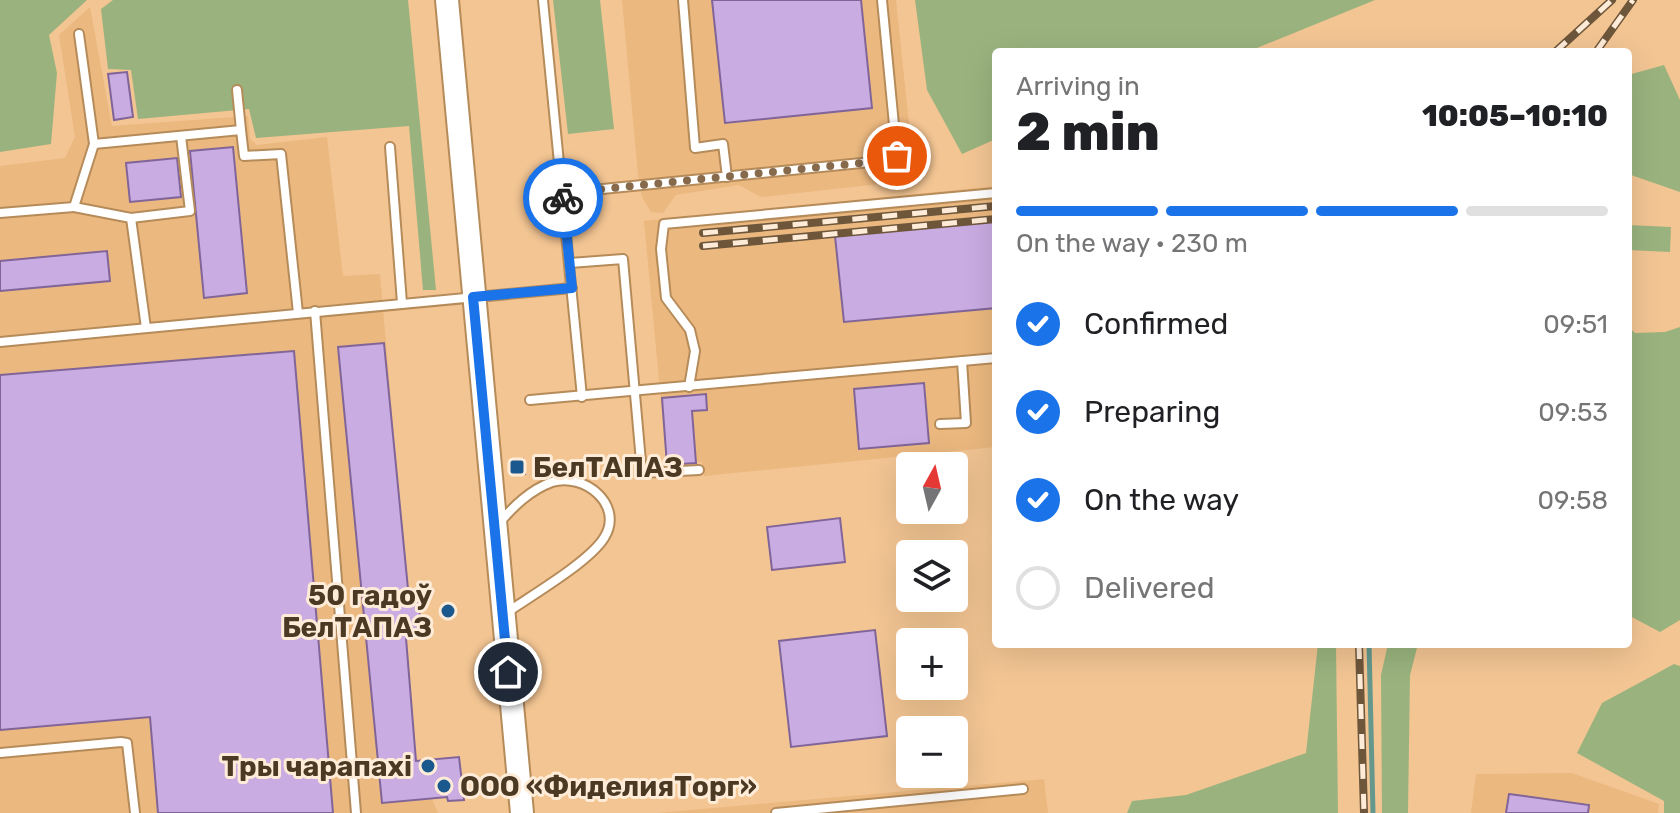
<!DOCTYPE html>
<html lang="en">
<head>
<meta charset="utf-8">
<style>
	:root { --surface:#fff; --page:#f6f6f6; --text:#202124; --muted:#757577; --line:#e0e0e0; --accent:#1a73e8 }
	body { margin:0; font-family:Rubik,sans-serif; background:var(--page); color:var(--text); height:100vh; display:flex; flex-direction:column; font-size:30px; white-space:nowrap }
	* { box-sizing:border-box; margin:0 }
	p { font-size:26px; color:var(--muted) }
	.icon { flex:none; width:44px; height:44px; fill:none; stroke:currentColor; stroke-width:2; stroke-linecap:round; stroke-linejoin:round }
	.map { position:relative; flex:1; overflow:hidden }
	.sheet { position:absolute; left:992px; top:48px; width:640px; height:600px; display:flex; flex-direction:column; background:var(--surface); border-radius:8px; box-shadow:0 8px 32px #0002 }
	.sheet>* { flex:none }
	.needle { width:52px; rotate:8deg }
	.controls { position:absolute; left:896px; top:452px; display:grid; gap:16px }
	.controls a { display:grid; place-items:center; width:72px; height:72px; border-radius:8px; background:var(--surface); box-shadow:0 8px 32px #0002; font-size:40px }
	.pin { position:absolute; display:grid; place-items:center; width:68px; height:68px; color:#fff; margin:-34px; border:4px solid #fff; border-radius:50%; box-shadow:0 2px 8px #0007 }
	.courier { position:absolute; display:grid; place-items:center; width:80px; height:80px; margin:-40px; border:6px solid #1a73e8; border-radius:50%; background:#fff; color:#222; box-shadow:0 2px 10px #0007 }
	.headline em { font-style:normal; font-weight:800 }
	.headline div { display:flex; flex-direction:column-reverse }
	.headline { display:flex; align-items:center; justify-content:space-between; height:136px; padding:0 24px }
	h1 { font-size:52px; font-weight:800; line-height:60px }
	.bar { display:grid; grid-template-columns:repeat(4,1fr); gap:12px 8px; align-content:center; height:96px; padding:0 24px }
	.bar i { height:10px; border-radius:6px; background:var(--line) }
	.bar .on { background:var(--accent) }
	.bar p { grid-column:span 4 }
	ol { padding:0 24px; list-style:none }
	li { display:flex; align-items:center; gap:24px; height:88px }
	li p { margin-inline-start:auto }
	li .icon { padding:8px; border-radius:50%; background:var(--accent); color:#fff; stroke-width:4 }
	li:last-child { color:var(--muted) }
	li i { width:44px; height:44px; border:4px solid var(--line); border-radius:50% }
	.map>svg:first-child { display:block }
	.built { fill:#ebb87f }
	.green { fill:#9ab37e }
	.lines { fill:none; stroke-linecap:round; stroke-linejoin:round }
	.stream { stroke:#64988d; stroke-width:5 }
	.building { fill:#c9ace2; stroke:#816598; stroke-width:2 }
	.service-casing { stroke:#b68b5a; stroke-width:12 }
	.tertiary-casing { stroke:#b68b5a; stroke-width:26 }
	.service { stroke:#fff; stroke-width:8 }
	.tertiary { stroke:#fff; stroke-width:22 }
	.rail-casing { stroke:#6e563b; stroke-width:8 }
	.rail { stroke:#ffecd8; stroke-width:5; stroke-dasharray:15; stroke-linecap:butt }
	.done { stroke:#866a4b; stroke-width:8; stroke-dasharray:0 14.4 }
	.route { stroke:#1a73e8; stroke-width:10 }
	.poi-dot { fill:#1a588e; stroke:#ffecd8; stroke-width:3 }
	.labels { text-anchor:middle; stroke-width:6; stroke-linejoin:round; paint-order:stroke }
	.poi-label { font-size:28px; font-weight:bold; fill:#4b3924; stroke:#ffecd8; text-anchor:start }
</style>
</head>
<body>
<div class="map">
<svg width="1680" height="813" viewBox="0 0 1680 813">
	<rect width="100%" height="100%" fill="#f3c593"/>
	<g class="built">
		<path d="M622,0h274l19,180 -154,17 -22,-12 -63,10 -13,18 -12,-1 -9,-15 -4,-22z"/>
		<path d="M90,7l22,119 136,-10 2,23 7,6 70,-8 16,139 37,-2 28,324h10l4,38 -16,2 10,123 22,52h-438v-647l65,-8 10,-21 -16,-102z"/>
		<path d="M996,186v261l-292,29 -2,-14 -35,3 -23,-244z"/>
		<path d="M1572,773l87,31 -1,9h-187l5,-39z"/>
		<path d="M1044,779l4,34h-391z"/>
	</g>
	<g class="green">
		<path d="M0,0h87l-38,35 8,38 -6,71 -51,8z"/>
		<path d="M113,0h295l28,290h-13l-14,-164 -153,12 -7,-29 -111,10 -7,-49 -23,-1 -7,-60z"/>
		<path d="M553,0h47l14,129 -46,5z"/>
		<path d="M915,0h460l-128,52h-251v87l-34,15 -35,-64z"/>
		<path d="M1664,65l16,35v92l-49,-17 -3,1v-101z"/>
		<path d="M1628,225l43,2 -1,25 -42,-2z"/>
		<path d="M1628,326l7,7 30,-1 15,-5v293l-20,12 -32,-17z"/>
		<path d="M1318,644h18l2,169h-211l5,-12 54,-6 120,-42z"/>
		<path d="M1388,644h30l-8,31 -2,138h-26l-1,-138z"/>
		<path d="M1674,664l6,2v147h-16v-12l-87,-48 25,-50z"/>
	</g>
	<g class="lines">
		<path class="stream" d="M1369,644l4,169"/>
	</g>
	<g class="building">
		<path d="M712,0h149l11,108 -147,15z"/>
		<path d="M127,72l6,45 -19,3 -6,-46z"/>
		<path d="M233,147l14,146 -43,5 -14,-147z"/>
		<path d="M177,158l4,39 -51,5 -4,-39z"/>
		<path d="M996,221v87l-152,14 -9,-86z"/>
		<path d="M107,251l3,30 -110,10v-30z"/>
		<path d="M384,343l25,256 9,-1 4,38 -16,2 10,123 43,-4 5,43 -16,1 -1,-4 -65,6 -44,-456z"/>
		<path d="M294,351l39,462h-175l-8,-96 -150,13v-355z"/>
		<path d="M924,383l5,60 -70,6 -5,-60z"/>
		<path d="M706,394l1,16 -15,1 4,52 -29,2 -5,-67z"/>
		<path d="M523,459l2,15 -14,1 -1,-14z"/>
		<path d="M840,518l5,44 -73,8 -5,-43z"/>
		<path d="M875,630l12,106 -96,11 -12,-106z"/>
		<path d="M1509,794l80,11 -1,8h-82z"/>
	</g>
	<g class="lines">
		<g class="service-casing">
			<g id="service">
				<path d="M543,0l39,397"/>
				<path d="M683,0l12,148 28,-4 4,33"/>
				<path d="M79,34l15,110"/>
				<path d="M237,90l4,40"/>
				<path d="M390,147l12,156"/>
				<path d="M563,193l328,-33 6,-4 -15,-156"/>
				<path d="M74,207l57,11 15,110"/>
				<path d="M0,213l74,-6 20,-63 147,-14 3,26 37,-2 17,159"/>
				<path d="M131,218l59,-7 -9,-75"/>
				<path d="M570,263l53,-4 19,214 57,-3"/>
				<path d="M315,311l41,502"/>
				<path d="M0,342l572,-54"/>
				<path d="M689,387l6,-36 -5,-21 -24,-32 -5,-49 3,-25 332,-31"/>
				<path d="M530,400l466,-42"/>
				<path d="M940,424l26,-1 -4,-62"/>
				<path d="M499,523c15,-17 31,-33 53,-41 32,-10 73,23 52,56 -15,24 -73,58 -98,75"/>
				<path d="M0,753l121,-11 6,1 8,70"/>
				<path d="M776,813l247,-24"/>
			</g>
		</g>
		<g class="tertiary-casing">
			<path id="tertiary" d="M447,0l75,813"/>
		</g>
		<use href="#service" class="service"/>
		<use href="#tertiary" class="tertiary"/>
		<g class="rail-casing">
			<g id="rail">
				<path d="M1555,52l57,-52"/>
				<path d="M1596,52l37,-52"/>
				<path d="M703,233l293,-27"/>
				<path d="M703,246l293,-27"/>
				<path d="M1359,644l5,169"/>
			</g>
		</g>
		<use href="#rail" class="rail"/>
	</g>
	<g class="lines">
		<path class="done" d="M563,198v-5l328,-33 6,-4"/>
		<path class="route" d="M508,672l-35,-375 99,-9 -9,-90"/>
	</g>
	<g class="poi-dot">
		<rect x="509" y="459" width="16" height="16" rx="4"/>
		<circle cx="448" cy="611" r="8"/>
		<circle cx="428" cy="766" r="8"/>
		<circle cx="444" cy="786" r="8"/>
	</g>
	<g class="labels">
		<g class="poi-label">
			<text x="533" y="477">БелТАПАЗ</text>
			<text x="432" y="605" text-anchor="end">50 гадоў<tspan x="432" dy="32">БелТАПАЗ</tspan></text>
			<text x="412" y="776" text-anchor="end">Тры чарапахі</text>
			<text x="460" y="796">ООО «ФиделияТорг»</text>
		</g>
	</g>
</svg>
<div class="controls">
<a><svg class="needle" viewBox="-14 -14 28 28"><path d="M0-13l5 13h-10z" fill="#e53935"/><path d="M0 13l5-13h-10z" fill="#757577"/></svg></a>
<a><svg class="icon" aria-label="layers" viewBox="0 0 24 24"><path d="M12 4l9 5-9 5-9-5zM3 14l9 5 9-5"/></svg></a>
<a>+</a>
<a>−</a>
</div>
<div class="pin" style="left:897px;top:156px;background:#ea580c"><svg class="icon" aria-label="bag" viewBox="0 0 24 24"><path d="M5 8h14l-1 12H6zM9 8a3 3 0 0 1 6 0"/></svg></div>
<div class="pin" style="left:508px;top:672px;background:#1f2937"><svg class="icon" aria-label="home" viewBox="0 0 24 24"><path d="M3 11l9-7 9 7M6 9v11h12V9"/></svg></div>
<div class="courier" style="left:563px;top:198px"><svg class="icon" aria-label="bike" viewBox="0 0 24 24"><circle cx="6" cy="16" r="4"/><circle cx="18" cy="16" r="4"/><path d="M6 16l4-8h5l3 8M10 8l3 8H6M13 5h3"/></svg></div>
<section class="sheet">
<div class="headline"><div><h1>2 min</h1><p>Arriving in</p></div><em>10:05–10:10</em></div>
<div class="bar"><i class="on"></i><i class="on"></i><i class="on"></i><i></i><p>On the way · 230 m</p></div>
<ol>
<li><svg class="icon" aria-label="check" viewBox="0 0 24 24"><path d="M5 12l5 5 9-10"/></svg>Confirmed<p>09:51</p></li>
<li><svg class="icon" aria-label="check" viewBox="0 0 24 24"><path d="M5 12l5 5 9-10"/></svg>Preparing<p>09:53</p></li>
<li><svg class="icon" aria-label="check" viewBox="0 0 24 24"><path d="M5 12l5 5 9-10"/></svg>On the way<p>09:58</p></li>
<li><i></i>Delivered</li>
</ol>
</section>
</div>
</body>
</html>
